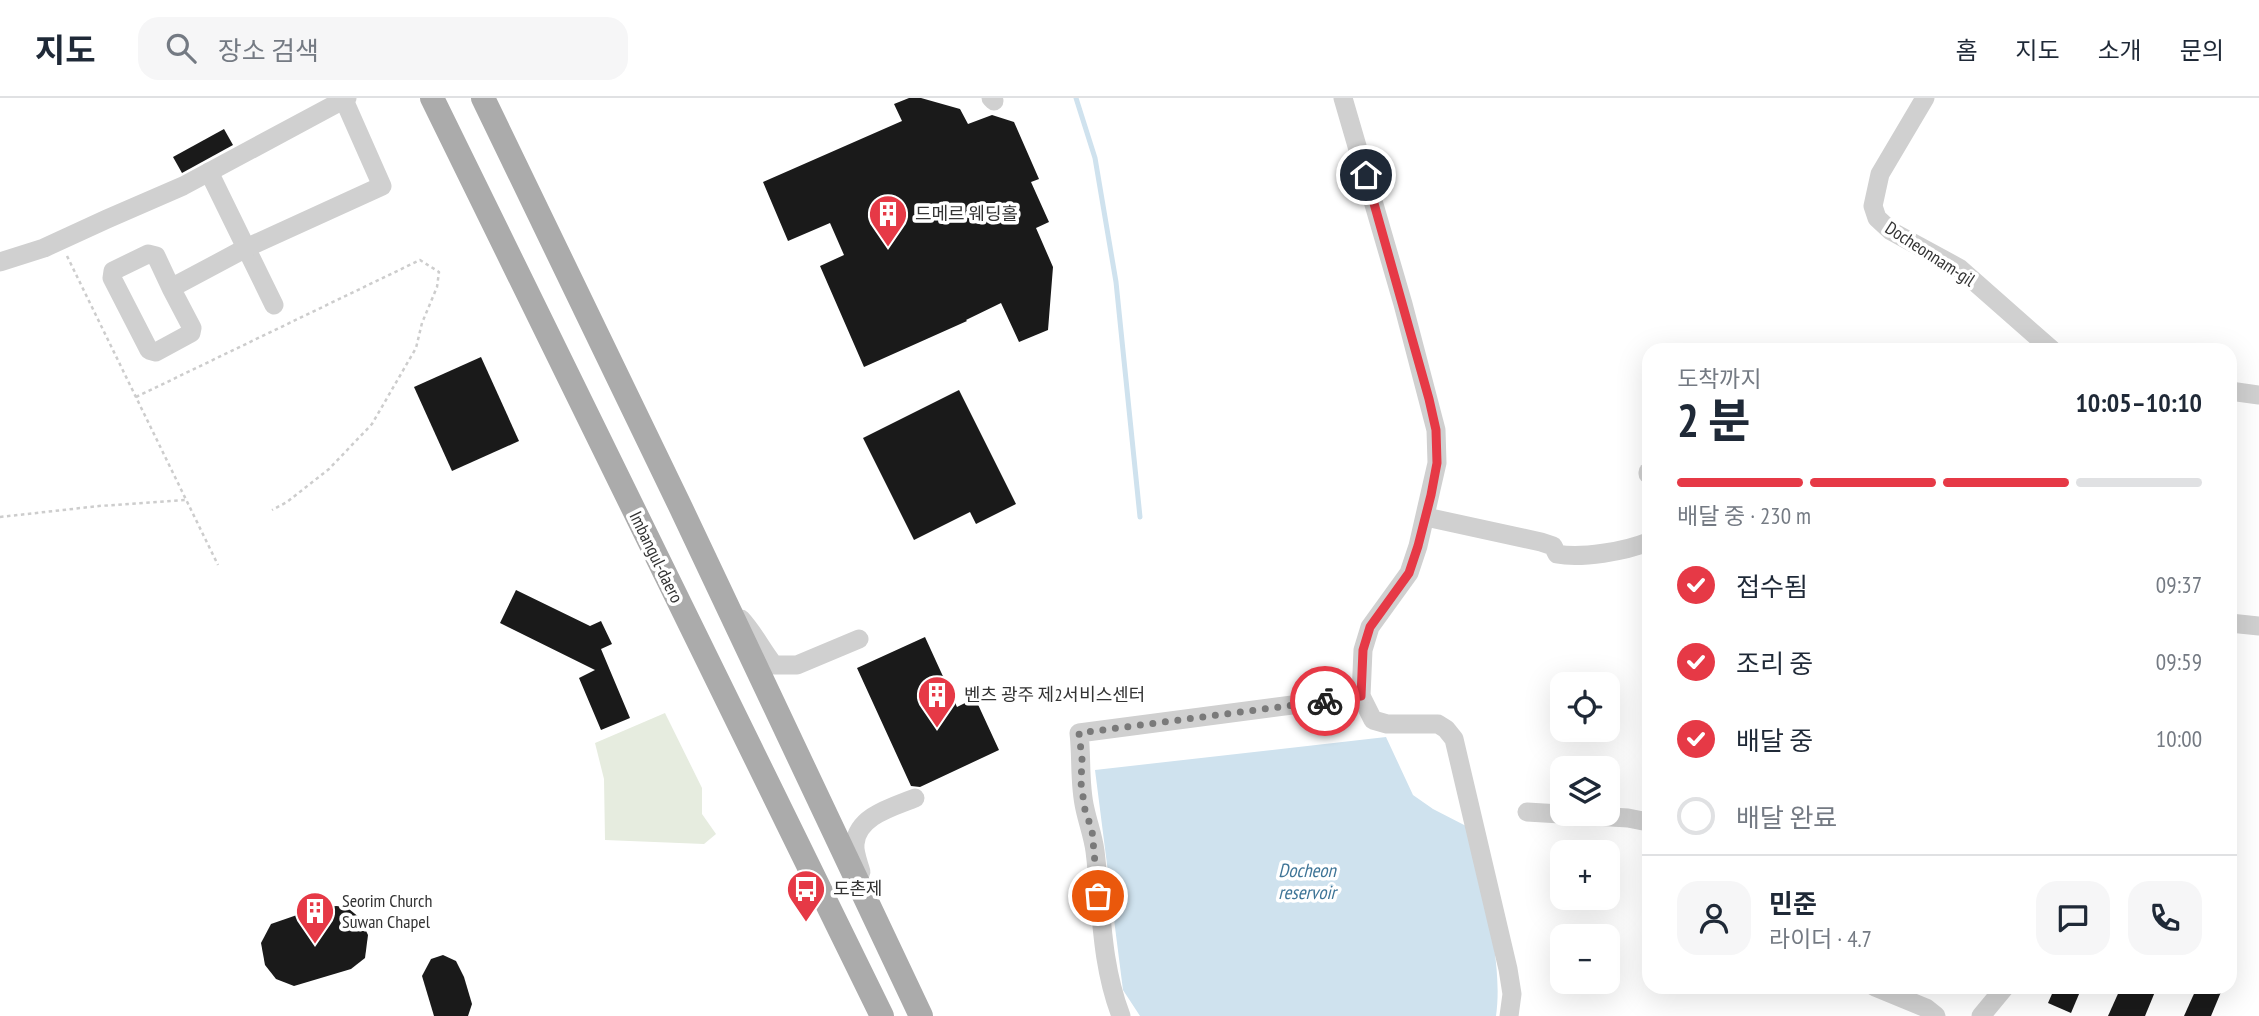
<!DOCTYPE html>
<html lang="ko">
<head>
<meta charset="utf-8">
<style>
	:root { --surface:#fff; --page:#f6f6f7; --text:#1f2937; --muted:#747a83; --line:#e0e1e3; --accent:#e63946 }
	body { margin:0; font-family:"PT Sans Narrow","Noto Sans KR",sans-serif; background:var(--page); color:var(--text); height:100vh; display:flex; flex-direction:column; font-size:26px; white-space:nowrap }
	* { box-sizing:border-box; margin:0 }
	p { font-size:23px; color:var(--muted) }
	.icon { flex:none; width:38px; height:38px; fill:none; stroke:currentColor; stroke-width:2; stroke-linecap:round; stroke-linejoin:round }
	.map { position:relative; flex:1; overflow:hidden }
	.panel { position:absolute; left:1642px; top:245px; width:595px; height:651px; display:flex; flex-direction:column; background:var(--surface); border-radius:21px; box-shadow:0 7px 28px #0002 }
	.panel>* { flex:none }
	.fabs { position:absolute; left:1550px; top:574px; display:grid; gap:14px }
	.fabs a { display:grid; place-items:center; width:70px; height:70px; border-radius:14px; background:var(--surface); box-shadow:0 7px 28px #0002; font-size:35px }
	.pin { position:absolute; display:grid; place-items:center; width:60px; height:60px; color:#fff; margin:-30px; border:4px solid #fff; border-radius:50%; box-shadow:0 2px 7px #0007 }
	.courier { position:absolute; display:grid; place-items:center; width:70px; height:70px; margin:-35px; border:5px solid #e63946; border-radius:50%; background:#fff; color:#222; box-shadow:0 2px 9px #0007 }
	.head em { font-style:normal; font-weight:700 }
	.head div { display:flex; flex-direction:column-reverse }
	.head { display:flex; align-items:center; justify-content:space-between; height:119px; padding:0 35px }
	h1 { font-size:46px; font-weight:700; line-height:52px }
	.bar { display:grid; grid-template-columns:repeat(4,1fr); gap:10px 7px; align-content:center; height:84px; padding:0 35px }
	.bar i { height:9px; border-radius:5px; background:var(--line) }
	.bar .active { background:var(--accent) }
	.bar p { grid-column:span 4 }
	.line { display:flex; align-items:center; gap:18px; padding:0 35px; border-top:2px solid var(--line) }
	.line div { flex:1 }
	.round { display:grid; place-items:center; flex:none; width:74px; height:74px; border-radius:21px; background:var(--page) }
	ol { padding:0 35px; list-style:none }
	li { display:flex; align-items:center; gap:21px; height:77px }
	li p { margin-inline-start:auto }
	li .icon { padding:7px; border-radius:50%; background:var(--accent); color:#fff; stroke-width:4 }
	li:last-child { color:var(--muted) }
	li i { width:38px; height:38px; border:4px solid var(--line); border-radius:50% }
	header { display:flex; align-items:center; gap:42px; box-sizing:border-box; height:98px; padding:0 35px; background:var(--surface); border-bottom:2px solid var(--line) }
	header strong { font-size:33px }
	nav { display:flex; gap:38px; margin-inline-start:auto; font-size:24px }
	.search { width:490px; height:63px; background:var(--page); display:flex; align-items:center; gap:18px; box-sizing:border-box; padding:0 24px; border-radius:21px; color:var(--muted); font-size:26px }
	.map>svg:first-child { display:block }
	.green { fill:#e6ecdf }
	.water { fill:#cfe2ee }
	.lines { fill:none; stroke-linecap:round; stroke-linejoin:round }
	.stream { stroke:#cfe2ee; stroke-width:5 }
	.building { fill:#1a1a1a }
	.path { stroke:#cdcdcd; stroke-width:2.5; stroke-dasharray:3.5 3.5; stroke-linecap:butt }
	.minor { stroke:#d0d0d0; stroke-width:19 }
	.major { stroke:#ababab; stroke-width:24 }
	.done { stroke:#7a7a7a; stroke-width:7; stroke-dasharray:0 12.6 }
	.route { stroke:#e63946; stroke-width:9 }
	.labels { text-anchor:middle; stroke-width:7; stroke-linejoin:round; paint-order:stroke }
	.poi-label { font-size:18px; fill:#333; stroke:#fff; text-anchor:start }
	.street-label { font-size:18px; fill:#333; stroke:#fff }
	.water-label { font-size:19px; font-style:italic; fill:#3f7597; stroke:#fff }
</style>
</head>
<body>
<header>
<strong>지도</strong>
<div class="search"><svg class="icon" aria-label="search" viewBox="0 0 24 24"><circle cx="10" cy="10" r="6"/><path d="M15 15l6 6"/></svg>장소 검색</div>
<nav><a>홈</a><a>지도</a><a>소개</a><a>문의</a></nav>
</header>
<div class="map">
<svg width="2259" height="918" viewBox="0 0 2259 918">
	<rect width="100%" height="100%" fill="#fff"/>
	<path class="green" d="M665,615l37,75v26l14,20 -12,10 -99,-4 -1,-61 -9,-36z"/>
	<path class="water" d="M1386,639l27,58 20,14 35,18c13,56 36,133 28,189h-356l-17,-26 -28,-220z"/>
	<g class="lines">
		<path class="stream" d="M1076,0l19,60 21,124 24,235"/>
	</g>
	<g class="building">
		<path d="M909,0h12l39,11 8,15 24,-9 22,7 25,57 -8,3 18,40 -13,6 17,39 -5,63 -29,12 -18,-39 -35,17 1,1 -103,46 -44,-101 24,-11 -14,-32 -42,18 -25,-59 139,-61 -8,-17z"/>
		<path d="M224,31l9,16 -51,28 -9,-16z"/>
		<path d="M481,259l38,84 -67,30 -38,-84z"/>
		<path d="M959,292l57,114 -40,20 -6,-12 -56,28 -51,-102z"/>
		<path d="M516,492l74,36 11,-5 11,23 -11,5 29,69 -29,12 -22,-52 16,-8 -95,-47z"/>
		<path d="M925,539l32,70 18,-9 24,52 -79,37 -9,-1 -54,-118z"/>
		<path d="M337,808l12,3 11,9 8,17 -3,23 -14,11 -57,17 -18,-7 -11,-14 -4,-22 10,-19 49,-17z"/>
		<path d="M443,857l13,6 8,16 8,27 -4,12h-34l-12,-40 9,-17z"/>
		<path d="M2055,889h27l-11,26 -23,-10z"/>
		<path d="M2121,889h36l-12,29h-37z"/>
		<path d="M2197,889h12l12,5 -10,24h-27z"/>
	</g>
	<g class="lines">
		<g class="path">
			<path d="M67,158l151,309"/>
			<path d="M136,299l284,-137 19,12 -2,15 -15,36 -6,25 -44,76 -43,45 -42,33 -15,8"/>
			<path d="M0,419l99,-11 86,-6"/>
		</g>
		<g class="minor">
			<path d="M991,0l3,3"/>
			<path d="M1343,0l60,206 33,126 1,33 -19,83 -9,27 -39,54 -7,23 -2,46 12,24 14,4h51l8,5 8,10 54,230 4,25 -3,22"/>
			<path d="M1925,0l-45,76 -7,32 4,12 14,13 68,37 93,82"/>
			<path d="M209,74l65,133"/>
			<path d="M0,164l44,-14 63,-29 76,-33 164,-88"/>
			<path d="M171,190l-15,-32 -8,-2 -35,17 -1,7 37,72 7,2 35,-19 1,-5 -21,-40 75,-40 136,-62 -38,-86"/>
			<path d="M2230,293l29,4"/>
			<path d="M1648,374v2"/>
			<path d="M1426,419l115,25 12,4 4,8c24,5 69,-3 91,-12"/>
			<path d="M741,521c13,14 21,31 33,46h23l62,-26"/>
			<path d="M2230,525l29,3"/>
			<path d="M1527,714l101,6 20,4"/>
			<path d="M861,774c-2,-8 -7,-19 -6,-28 2,-28 38,-37 60,-46"/>
			<path d="M1875,889l51,21 10,8"/>
			<path d="M1121,918c-21,-55 -19,-108 -26,-165 -2,-15 -7,-28 -10,-42 -6,-25 -3,-51 -6,-76l282,-37"/>
			<path d="M1981,918l24,-29"/>
		</g>
		<g class="major">
			<path d="M432,0l450,918"/>
			<path d="M483,0l198,410 240,508"/>
		</g>
	</g>
	<g class="lines">
		<path class="done" d="M1098,798l-6,-66 -7,-20 -4,-27 1,-24 -3,-26 246,-32"/>
		<path class="route" d="M1325,603l36,-5 2,-46 7,-23 39,-54 9,-27 13,-51 6,-32 -1,-33 -7,-31 -63,-224"/>
	</g>
	<defs>
		<g id="building-pin" transform="scale(2.0125)"><path d="M0 17L-7.5 6A9.5 9.5 0 1 1 7.5 6Z" fill="#e63946" stroke="#fff"/><path d="M-4-6H4V6H1V3H-1V6H-4ZM-2.5-4.3h1.7v1.8h-1.7ZM.8-4.3h1.7v1.8H.8ZM-2.5-1h1.7V.8h-1.7ZM.8-1h1.7V.8H.8Z" fill="#fff"/></g>
		<g id="bus-pin" transform="scale(2.0125)"><path d="M0 17L-7.5 6A9.5 9.5 0 1 1 7.5 6Z" fill="#e63946" stroke="#fff"/><path d="M-5-6H5V4H4V6H2V4H-2V6H-4V4H-5ZM-3.5-4V0h7V-4ZM-3.5 1.2v1.5H-2V1.2ZM2 1.2v1.5H3.5V1.2Z" fill="#fff"/></g>
	</defs>
	<g fill-rule="evenodd">
		<use href="#building-pin" x="888" y="116"/>
		<use href="#building-pin" x="937" y="597"/>
		<use href="#bus-pin" x="806" y="791"/>
		<use href="#building-pin" x="315" y="813"/>
	</g>
	<g class="labels">
		<g class="poi-label">
			<text x="915" y="122">드메르 웨딩홀</text>
			<text x="964" y="603">벤츠 광주 제2서비스센터</text>
			<text x="833" y="797">도촌제</text>
			<text x="342" y="809">Seorim Church<tspan x="342" dy="21">Suwan Chapel</tspan></text>
		</g>
		<g class="street-label">
			<text transform="translate(1930 156) rotate(33)" y="6">Docheonnam-gil</text>
			<text transform="translate(656 459) rotate(64)" y="6">Imbangul-daero</text>
		</g>
		<g class="water-label">
			<text x="1307" y="779">Docheon<tspan x="1307" dy="22">reservoir</tspan></text>
		</g>
	</g>
</svg>
<div class="fabs">
<a><svg class="icon" aria-label="locate" viewBox="0 0 24 24"><circle cx="12" cy="12" r="6"/><path d="M12 2v4M12 18v4M2 12h4M18 12h4"/></svg></a>
<a><svg class="icon" aria-label="layers" viewBox="0 0 24 24"><path d="M12 4l9 5-9 5-9-5zM3 14l9 5 9-5"/></svg></a>
<a>+</a>
<a>−</a>
</div>
<div class="pin" style="left:1098px;top:798px;background:#ea580c"><svg class="icon" aria-label="bag" viewBox="0 0 24 24"><path d="M5 8h14l-1 12H6zM9 8a3 3 0 0 1 6 0"/></svg></div>
<div class="pin" style="left:1366px;top:77px;background:#1f2937"><svg class="icon" aria-label="home" viewBox="0 0 24 24"><path d="M3 11l9-7 9 7M6 9v11h12V9"/></svg></div>
<div class="courier" style="left:1325px;top:603px"><svg class="icon" aria-label="bike" viewBox="0 0 24 24"><circle cx="6" cy="16" r="4"/><circle cx="18" cy="16" r="4"/><path d="M6 16l4-8h5l3 8M10 8l3 8H6M13 5h3"/></svg></div>
<section class="panel">
<div class="head"><div><h1>2 분</h1><p>도착까지</p></div><em>10:05–10:10</em></div>
<div class="bar"><i class="active"></i><i class="active"></i><i class="active"></i><i></i><p>배달 중 · 230 m</p></div>
<ol>
<li><svg class="icon" aria-label="check" viewBox="0 0 24 24"><path d="M5 12l5 5 9-10"/></svg>접수됨<p>09:37</p></li>
<li><svg class="icon" aria-label="check" viewBox="0 0 24 24"><path d="M5 12l5 5 9-10"/></svg>조리 중<p>09:59</p></li>
<li><svg class="icon" aria-label="check" viewBox="0 0 24 24"><path d="M5 12l5 5 9-10"/></svg>배달 중<p>10:00</p></li>
<li><i></i>배달 완료</li>
</ol>
<div class="line" style="height:126px"><a class="round"><svg class="icon" aria-label="person" viewBox="0 0 24 24"><circle cx="12" cy="8" r="4"/><path d="M4 21q1-7 8-7t8 7"/></svg></a><div><b>민준</b><p>라이더 · 4.7</p></div><a class="round"><svg class="icon" aria-label="chat" viewBox="0 0 24 24"><path d="M4 5h16v11H9l-5 4z"/></svg></a><a class="round"><svg class="icon" aria-label="phone" viewBox="0 0 24 24"><path d="M5 4h4l2 5-3 2q2 4 5 5l2-3 5 2v4C11 20 4 13 5 4z"/></svg></a></div>
</section>
</div>
</body>
</html>
